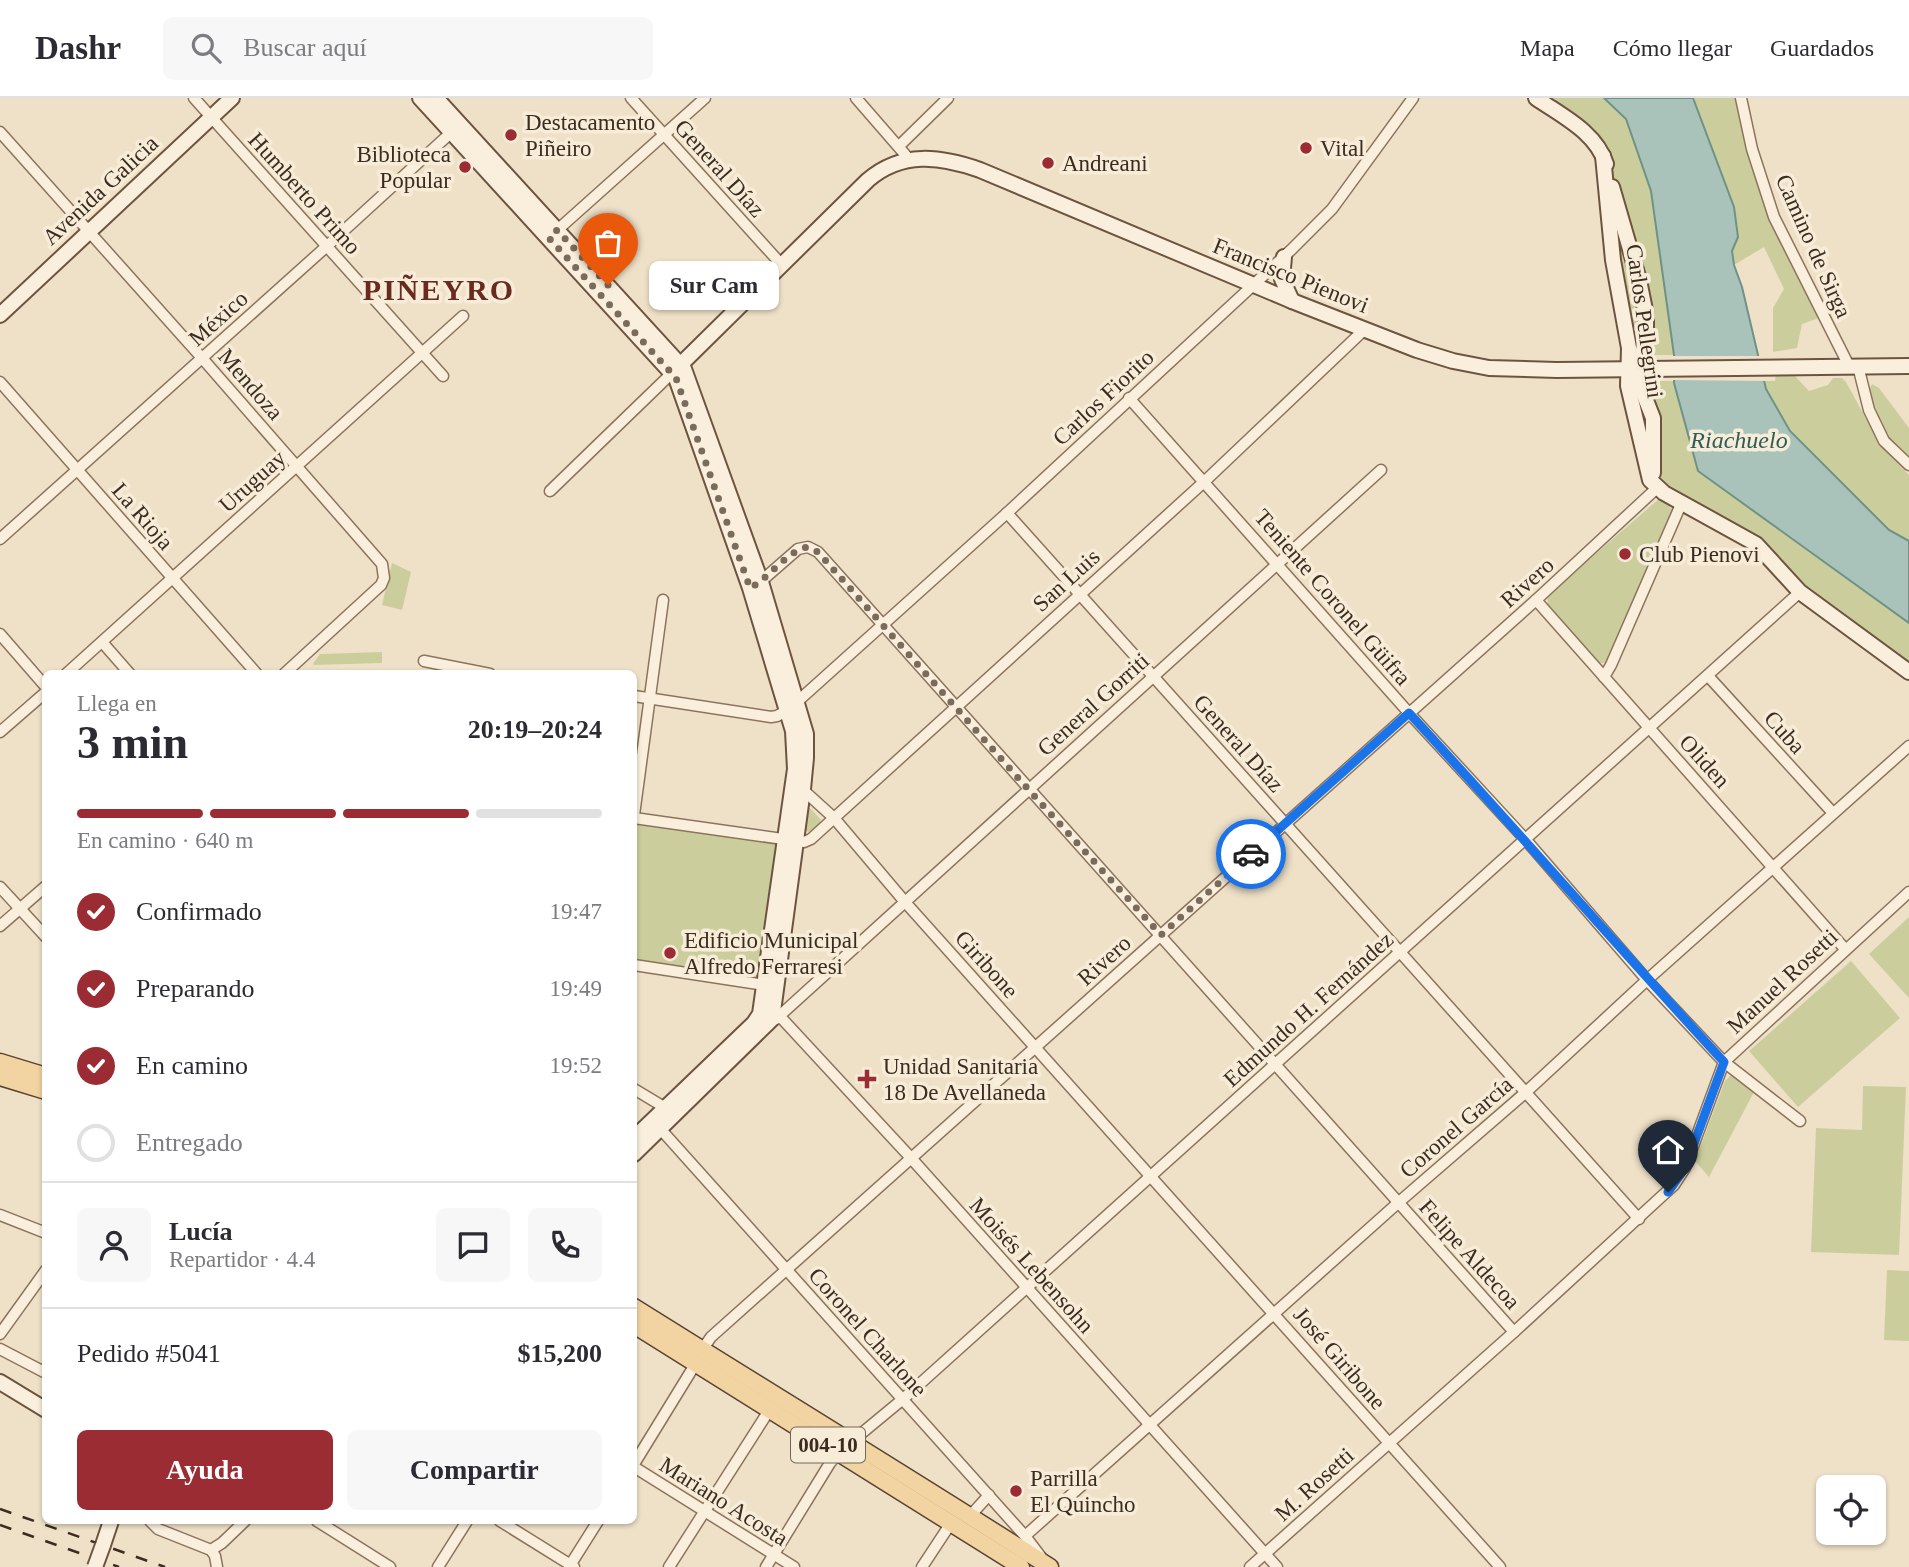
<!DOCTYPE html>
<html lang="es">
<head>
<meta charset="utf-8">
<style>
	:root { --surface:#fff; --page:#f7f7f7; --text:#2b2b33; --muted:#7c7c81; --line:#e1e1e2; --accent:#9b2c33 }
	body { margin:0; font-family:Georgia,serif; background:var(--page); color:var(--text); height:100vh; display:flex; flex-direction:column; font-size:26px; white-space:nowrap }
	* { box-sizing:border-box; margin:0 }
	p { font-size:23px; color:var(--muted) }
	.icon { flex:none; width:38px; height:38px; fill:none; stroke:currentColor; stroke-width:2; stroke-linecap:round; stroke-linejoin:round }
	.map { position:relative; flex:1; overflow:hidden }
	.details { position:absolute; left:42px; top:572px; width:595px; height:854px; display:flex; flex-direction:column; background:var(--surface); border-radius:10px; box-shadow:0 2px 5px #0004 }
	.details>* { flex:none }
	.buttons { position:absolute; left:1816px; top:1377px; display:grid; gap:14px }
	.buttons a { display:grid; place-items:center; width:70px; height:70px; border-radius:10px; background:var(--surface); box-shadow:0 2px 5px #0004; font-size:35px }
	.pin { position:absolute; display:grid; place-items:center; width:60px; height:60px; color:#fff; margin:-72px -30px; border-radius:50% 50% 50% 0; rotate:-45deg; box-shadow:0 0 7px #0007 }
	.pin .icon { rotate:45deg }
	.courier { position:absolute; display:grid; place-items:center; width:70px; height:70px; margin:-35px; border:5px solid #1a73e8; border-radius:50%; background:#fff; color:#222; box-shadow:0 2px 9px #0007 }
	.bubble { position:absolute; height:49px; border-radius:10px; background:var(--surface); box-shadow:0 2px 5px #0004; font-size:23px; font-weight:600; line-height:49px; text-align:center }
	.summary em { font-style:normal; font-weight:600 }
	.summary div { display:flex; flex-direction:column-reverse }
	.summary { display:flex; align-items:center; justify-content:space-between; height:119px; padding:0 35px }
	h1 { font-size:46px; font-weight:600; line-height:52px }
	.bar { display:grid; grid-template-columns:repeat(4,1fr); gap:10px 7px; align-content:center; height:84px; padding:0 35px }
	.bar i { height:9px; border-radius:5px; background:var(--line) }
	.bar .on { background:var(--accent) }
	.bar p { grid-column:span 4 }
	.line { display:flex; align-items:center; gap:18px; padding:0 35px; border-top:2px solid var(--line) }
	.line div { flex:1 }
	.round { display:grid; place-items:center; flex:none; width:74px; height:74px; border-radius:10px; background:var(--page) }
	ol { padding:0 35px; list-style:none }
	li { display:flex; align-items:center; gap:21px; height:77px }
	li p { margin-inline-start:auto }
	li .icon { padding:7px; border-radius:50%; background:var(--accent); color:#fff; stroke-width:4 }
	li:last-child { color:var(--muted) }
	li i { width:38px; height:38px; border:4px solid var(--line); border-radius:50% }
	.primary-button { display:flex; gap:14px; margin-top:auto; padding:14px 35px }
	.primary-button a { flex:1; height:80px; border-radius:10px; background:var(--accent); color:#fff; font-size:28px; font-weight:600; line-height:80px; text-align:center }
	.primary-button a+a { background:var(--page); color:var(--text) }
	header { display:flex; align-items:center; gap:42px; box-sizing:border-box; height:98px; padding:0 35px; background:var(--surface); border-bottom:2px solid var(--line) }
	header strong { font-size:33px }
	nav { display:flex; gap:38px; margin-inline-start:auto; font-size:24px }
	.search { width:490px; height:63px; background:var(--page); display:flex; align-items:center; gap:18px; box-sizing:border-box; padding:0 24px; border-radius:10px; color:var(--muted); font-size:26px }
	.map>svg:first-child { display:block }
	.green { fill:#cbce9c }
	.water { fill:#a9c3ba; stroke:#6f9287; stroke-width:2 }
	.pier { fill:#efe1c8 }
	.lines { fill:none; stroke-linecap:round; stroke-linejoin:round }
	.street-casing { stroke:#8c735d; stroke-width:13 }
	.secondary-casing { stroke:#6e5440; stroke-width:18 }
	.primary-casing { stroke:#5a4231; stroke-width:19 }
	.street { stroke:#f9efdc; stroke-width:10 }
	.secondary { stroke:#f9efdc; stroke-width:14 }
	.primary { stroke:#f1d4a1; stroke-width:16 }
	.rail { stroke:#3c2c20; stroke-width:2.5; stroke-dasharray:12 12; stroke-linecap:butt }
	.secondary-bridge-casing { stroke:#6e5440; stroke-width:18; stroke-linecap:butt }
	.secondary-bridge { stroke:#f9efdc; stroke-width:14 }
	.done { stroke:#7b6b5b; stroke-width:7; stroke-dasharray:0 12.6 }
	.route { stroke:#1a73e8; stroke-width:9 }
	.poi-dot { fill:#9b2c33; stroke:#f6ecd8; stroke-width:2.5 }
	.labels { text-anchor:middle; stroke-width:7; stroke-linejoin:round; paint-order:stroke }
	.shield { fill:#f6ecd8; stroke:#746657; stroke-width:2 }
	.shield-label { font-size:21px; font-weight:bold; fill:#3c2c20 }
	.poi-label { font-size:23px; fill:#3c2c20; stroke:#f6ecd8; text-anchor:start }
	.street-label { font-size:23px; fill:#3c2c20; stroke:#f6ecd8 }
	.water-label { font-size:24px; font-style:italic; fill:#305c56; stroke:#f6ecd8 }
	.district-label { font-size:30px; font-weight:bold; letter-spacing:2px; fill:#692b1f; stroke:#f6ecd8 }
</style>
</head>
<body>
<header>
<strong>Dashr</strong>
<div class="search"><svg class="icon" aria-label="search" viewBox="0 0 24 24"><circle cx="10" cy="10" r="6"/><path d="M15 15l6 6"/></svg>Buscar aquí</div>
<nav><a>Mapa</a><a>Cómo llegar</a><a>Guardados</a></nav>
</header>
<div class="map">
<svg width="1909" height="1469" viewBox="0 0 1909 1469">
	<rect width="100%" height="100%" fill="#efe1c8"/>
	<g class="green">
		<path d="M1548,0h56l22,21 25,72 23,164h-28l-3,-71 -41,-144 -10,-11z"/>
		<path d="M1693,0h42l27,99 57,121 -17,6 -5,24 -24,4v-44l11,-19 -20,-42 -30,18 -2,-14 6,-14 -4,-30z"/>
		<path d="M1603,58l36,124v81l8,40 3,79z"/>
		<path d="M1776,276l18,1 15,16 19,-6 5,-7h9l4,4 35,64 28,29v66l-20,-11 -99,-99 -24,-42 -2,-8h11z"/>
		<path d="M1648,283h26l24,90 211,152v40l-242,-176 -7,-10 -3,-55z"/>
		<path d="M1872,286l7,4 30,40v31l-22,-20 -18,-48z"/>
		<path d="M1660,400l14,13 -65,147 -5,5h-6l-50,-58 -1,-9z"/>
		<path d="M392,465l19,9 -9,38 -20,-5z"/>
		<path d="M382,554v11l-68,2 -1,-1 7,-10z"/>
		<path d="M810,710l11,12c-1,6 -7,10 -13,12l-4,-3 2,-20z"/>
		<path d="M634,720l151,21 -20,146 -131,-20z"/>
		<path d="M1909,819v81l-40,-44z"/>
		<path d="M1851,863l49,57 -102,89 -49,-56z"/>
		<path d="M1731,977l23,17 -45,85 -14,-16 30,-80z"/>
		<path d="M1863,988l43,1 -7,168 -88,-3 5,-124 46,2z"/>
		<path d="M1887,1172l22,1v70l-25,-1z"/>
	</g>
	<path class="water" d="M1604,0h89l41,109 4,30 -6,14 2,14 8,22 24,102 24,42 99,99 20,11v82l-211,-152 -24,-88v-28l-23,-164 -25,-72z"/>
	<path class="pier" d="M1671,258h91l6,25 -97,-1z"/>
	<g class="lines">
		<g class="street-casing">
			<g id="street">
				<path d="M194,0l249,278"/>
				<path d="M631,0l150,166"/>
				<path d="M856,0l53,61"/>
				<path d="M1741,0l11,51 22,68 75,149"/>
				<path d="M0,34l202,226 180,206 2,14 -3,7 -97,89"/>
				<path d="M899,48l49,-48"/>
				<path d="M554,135l151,-135"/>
				<path d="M1858,268l11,44 15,31 25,24"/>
				<path d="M0,284l257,292"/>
				<path d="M1129,300l280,315 117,127 121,140 77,82 76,59"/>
				<path d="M550,393l122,-118"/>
				<path d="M1007,415l632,706"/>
				<path d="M0,441l327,-293 128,-117"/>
				<path d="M759,485l39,-34 10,-2 10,5 696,780"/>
				<path d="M1536,502l309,349"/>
				<path d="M0,536l46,53"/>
				<path d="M102,544l28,32"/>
				<path d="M424,563l66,13"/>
				<path d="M66,576l397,-358"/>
				<path d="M1604,579l7,-12 71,-163"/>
				<path d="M1709,579l124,136"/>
				<path d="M634,598l137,21 6,-1 11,-6 219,-197 284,-263 41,-41 81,-111"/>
				<path d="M0,634l46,-40"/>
				<path d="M801,690l33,30 71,84 595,665"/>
				<path d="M634,717l29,-215"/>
				<path d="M634,720l170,24 7,-3 394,-358 159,-151"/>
				<path d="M0,789l46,50"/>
				<path d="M0,828l46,-40"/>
				<path d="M634,867l131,20 1,3"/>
				<path d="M773,907l1,5 137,148 366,409"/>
				<path d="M776,921l605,-549"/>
				<path d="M634,991l35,21"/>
				<path d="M656,1026l369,412 16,21"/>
				<path d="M0,1117l46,18"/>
				<path d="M0,1236l46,-64"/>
				<path d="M0,1251l46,24"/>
				<path d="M702,1252l9,-13 825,-737 122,-113"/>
				<path d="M634,1366l62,-101"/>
				<path d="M634,1369l160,100"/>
				<path d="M970,1418l19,-21"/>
				<path d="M150,1423l8,8 53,21"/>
				<path d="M317,1423l73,46"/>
				<path d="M500,1423l74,46"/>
				<path d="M1025,1438l374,-334 126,-109 122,-113 262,-234"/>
				<path d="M211,1452l11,-7 23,-22"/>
				<path d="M211,1452l4,6 2,11"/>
				<path d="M438,1469l29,-46"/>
				<path d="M569,1469l29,-46"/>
				<path d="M669,1469l101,-158"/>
				<path d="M766,1469l64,-104 9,-11 64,-53 897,-807"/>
				<path d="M922,1469l29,-44"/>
				<path d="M1250,1469l264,-235 160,-147 11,-17 39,-106 185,-170"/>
			</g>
		</g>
		<g class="secondary-casing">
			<g id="secondary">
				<path d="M420,0l256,280 74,210 43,143 2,38 -35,245 -6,9 -120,115"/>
				<path d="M436,0l248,271 77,213 45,152v24l-3,31 -31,230 -138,135"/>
				<path d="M1536,0c26,18 60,34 70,66"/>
				<path d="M1603,58l10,104 16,88 -1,38 22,94 14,13 92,51 44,48 109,80"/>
				<path d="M1612,89l27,93 7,35v17l-8,48 15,38v55"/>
				<path d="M1284,159l-2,22 10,22"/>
				<path d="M0,217l232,-217"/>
				<path d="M672,275l196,-193c34,-29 72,-24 112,-10l312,131 125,49 36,11 36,7 68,2 352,-4"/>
				<path d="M0,1284l46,28"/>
				<path d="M103,1447l8,-24"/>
			</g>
		</g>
		<g class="primary-casing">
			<g id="primary">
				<path d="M0,964l46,14"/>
				<path d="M0,979l46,14"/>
				<path d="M634,1209c139,87 278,172 416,260"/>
				<path d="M634,1227l387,242"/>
			</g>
		</g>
		<use href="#street" class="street"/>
		<use href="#secondary" class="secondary"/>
		<use href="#primary" class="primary"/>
		<g class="rail">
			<path d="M0,1411l165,58"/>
			<path d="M0,1427l119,42"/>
		</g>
		<g class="secondary-bridge-casing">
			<path id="secondary-bridge" d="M95,1469l8,-22"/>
		</g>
		<use href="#secondary-bridge" class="secondary-bridge"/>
	</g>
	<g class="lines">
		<path class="done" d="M608,187l-51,-55 -8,8 127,140 74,210c19,-10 38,-38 58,-41l10,5 210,237 133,146 90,-81"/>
		<path class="route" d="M1251,756l158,-141c106,115 209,234 315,349l-39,106 -17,24"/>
	</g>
	<g class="poi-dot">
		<circle cx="511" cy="37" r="7"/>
		<circle cx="1306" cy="50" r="7"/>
		<circle cx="1048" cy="65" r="7"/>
		<circle cx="465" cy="69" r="7"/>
		<circle cx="1625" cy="456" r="7"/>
		<circle cx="670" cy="855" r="7"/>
		<path d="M863.5 970.5h7v7h7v7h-7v7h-7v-7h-7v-7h7z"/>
		<circle cx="1016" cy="1393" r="7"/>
	</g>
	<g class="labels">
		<rect class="shield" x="791" y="1329.5" width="74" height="35" rx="5"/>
		<g class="shield-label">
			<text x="828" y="1354">004-10</text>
		</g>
		<g class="poi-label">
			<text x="525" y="32">Destacamento<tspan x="525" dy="26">Piñeiro</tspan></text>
			<text x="1320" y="58">Vital</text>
			<text x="451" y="64" text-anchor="end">Biblioteca<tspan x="451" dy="26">Popular</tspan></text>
			<text x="1062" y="73">Andreani</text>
			<text x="1639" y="464">Club Pienovi</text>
			<text x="684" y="850">Edificio Municipal<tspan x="684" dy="26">Alfredo Ferraresi</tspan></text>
			<text x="883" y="976">Unidad Sanitaria<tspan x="883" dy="26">18 De Avellaneda</tspan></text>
			<text x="1030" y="1388">Parrilla<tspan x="1030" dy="26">El Quincho</tspan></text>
		</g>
		<g class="street-label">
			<text transform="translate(720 70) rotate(48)" y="8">General Díaz</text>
			<text transform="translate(100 92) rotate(-43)" y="8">Avenida Galicia</text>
			<text transform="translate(305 95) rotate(48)" y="8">Humberto Primo</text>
			<text transform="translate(1814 148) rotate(66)" y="8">Camino de Sirga</text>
			<text transform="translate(1291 177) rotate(22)" y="8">Francisco Pienovi</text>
			<text transform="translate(218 220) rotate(-42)" y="8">México</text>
			<text transform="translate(1645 223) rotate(82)" y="8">Carlos Pellegrini</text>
			<text transform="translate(251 286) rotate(49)" y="8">Mendoza</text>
			<text transform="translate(1103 299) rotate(-43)" y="8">Carlos Fiorito</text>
			<text transform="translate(252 383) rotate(-42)" y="8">Uruguay</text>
			<text transform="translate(143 418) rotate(49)" y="8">La Rioja</text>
			<text transform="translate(1066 482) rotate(-42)" y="8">San Luis</text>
			<text transform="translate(1527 484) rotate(-42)" y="8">Rivero</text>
			<text transform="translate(1333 499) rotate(49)" y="8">Teniente Coronel Güifra</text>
			<text transform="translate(1093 606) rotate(-42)" y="8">General Gorriti</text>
			<text transform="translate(1785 634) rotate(48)" y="8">Cuba</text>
			<text transform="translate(1239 645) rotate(48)" y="8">General Díaz</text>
			<text transform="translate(1705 663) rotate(48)" y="8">Oliden</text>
			<text transform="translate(1104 862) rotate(-42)" y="8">Rivero</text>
			<text transform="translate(987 866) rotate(48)" y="8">Giribone</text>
			<text transform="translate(1782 883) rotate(-43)" y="8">Manuel Rosetti</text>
			<text transform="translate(1308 911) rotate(-42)" y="8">Edmundo H. Fernández</text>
			<text transform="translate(1456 1029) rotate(-41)" y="8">Coronel García</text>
			<text transform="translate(1470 1156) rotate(48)" y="8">Felipe Aldecoa</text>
			<text transform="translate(1032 1167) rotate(48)" y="8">Moisés Lebensohn</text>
			<text transform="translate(868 1234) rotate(48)" y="8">Coronel Charlone</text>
			<text transform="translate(1340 1260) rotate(49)" y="8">José Giribone</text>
			<text transform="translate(1314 1386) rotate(-42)" y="8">M. Rosetti</text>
			<text transform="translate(724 1403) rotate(32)" y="8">Mariano Acosta</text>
		</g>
		<g class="water-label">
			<text x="1739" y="350">Riachuelo</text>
		</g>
		<g class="district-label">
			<text x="439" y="202">PIÑEYRO</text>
		</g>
	</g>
</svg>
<div class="buttons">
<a><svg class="icon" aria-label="locate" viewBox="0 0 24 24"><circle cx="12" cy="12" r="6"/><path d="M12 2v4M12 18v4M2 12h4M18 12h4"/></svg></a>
</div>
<div class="pin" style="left:608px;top:187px;background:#ea580c"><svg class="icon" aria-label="bag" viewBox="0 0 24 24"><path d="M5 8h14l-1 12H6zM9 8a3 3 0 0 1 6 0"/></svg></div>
<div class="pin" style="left:1668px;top:1094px;background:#1f2937"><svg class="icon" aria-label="home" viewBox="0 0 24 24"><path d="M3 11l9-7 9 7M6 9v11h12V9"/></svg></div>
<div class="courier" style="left:1251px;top:756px"><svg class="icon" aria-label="car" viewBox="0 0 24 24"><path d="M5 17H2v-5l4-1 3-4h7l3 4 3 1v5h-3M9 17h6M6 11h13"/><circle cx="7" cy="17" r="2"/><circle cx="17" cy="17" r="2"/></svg></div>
<div class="bubble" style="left:649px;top:163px;width:130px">Sur Cam</div>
<section class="details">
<div class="summary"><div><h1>3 min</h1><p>Llega en</p></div><em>20:19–20:24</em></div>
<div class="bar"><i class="on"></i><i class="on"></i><i class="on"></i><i></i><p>En camino · 640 m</p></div>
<ol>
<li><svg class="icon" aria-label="check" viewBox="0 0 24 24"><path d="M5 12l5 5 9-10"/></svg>Confirmado<p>19:47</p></li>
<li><svg class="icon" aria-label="check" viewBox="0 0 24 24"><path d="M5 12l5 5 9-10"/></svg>Preparando<p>19:49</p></li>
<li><svg class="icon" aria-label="check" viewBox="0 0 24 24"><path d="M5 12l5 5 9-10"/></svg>En camino<p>19:52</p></li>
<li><i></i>Entregado</li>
</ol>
<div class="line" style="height:126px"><a class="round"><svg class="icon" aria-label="person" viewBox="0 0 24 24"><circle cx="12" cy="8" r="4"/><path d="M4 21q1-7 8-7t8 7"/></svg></a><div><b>Lucía</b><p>Repartidor · 4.4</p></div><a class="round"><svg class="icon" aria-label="chat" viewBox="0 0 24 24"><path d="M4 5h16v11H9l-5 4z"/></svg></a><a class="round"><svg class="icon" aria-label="phone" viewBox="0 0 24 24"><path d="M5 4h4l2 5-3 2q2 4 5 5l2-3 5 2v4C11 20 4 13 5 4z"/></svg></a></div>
<div class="line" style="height:91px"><div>Pedido #5041</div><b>$15,200</b></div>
<div class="primary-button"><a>Ayuda</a><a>Compartir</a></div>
</section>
</div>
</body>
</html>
